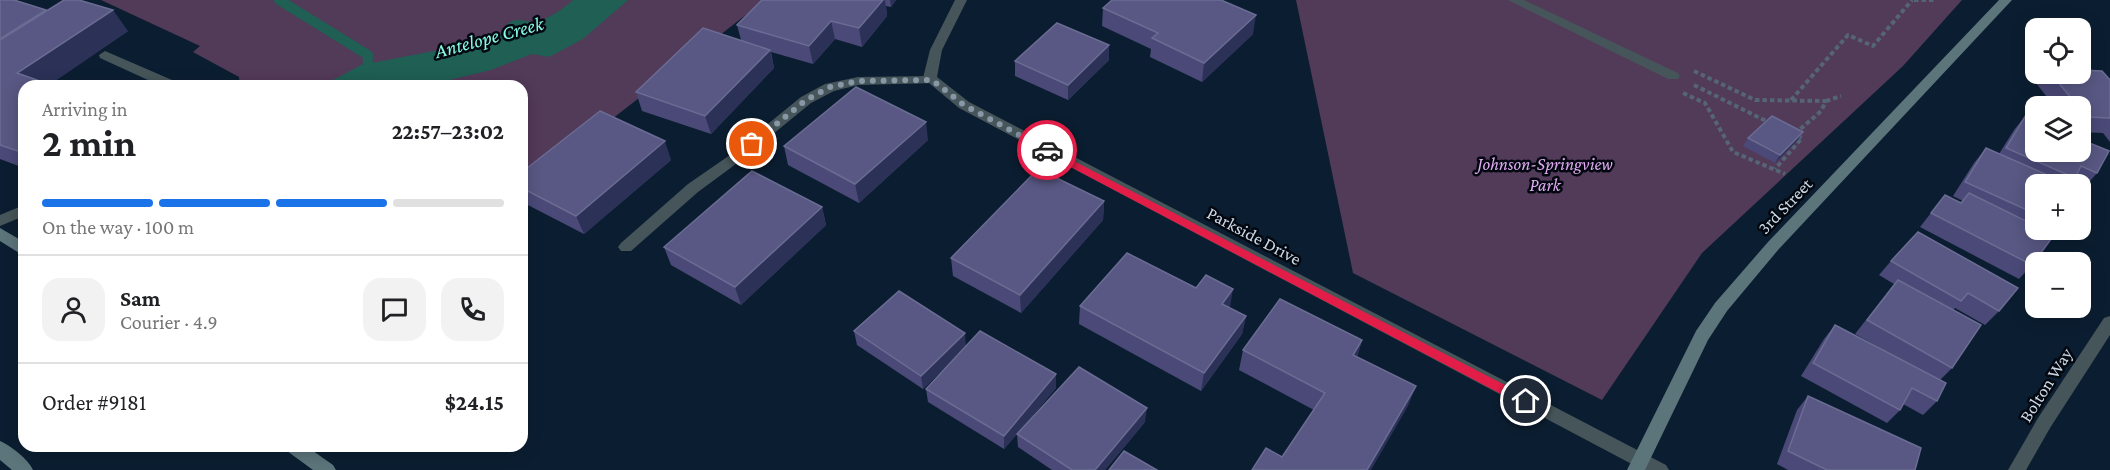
<!DOCTYPE html>
<html lang="en">
<head>
<meta charset="utf-8">
<style>
	:root { --surface:#fff; --page:#f2f2f2; --text:#202124; --muted:#757577; --line:#e0e0e0; --accent:#1a73e8 }
	body { margin:0; font-family:"Crimson Pro",serif; background:var(--page); color:var(--text); height:100vh; display:flex; flex-direction:column; font-size:22px; white-space:nowrap }
	* { box-sizing:border-box; margin:0 }
	p { font-size:20px; color:var(--muted) }
	.icon { flex:none; width:33px; height:33px; fill:none; stroke:currentColor; stroke-width:2; stroke-linecap:round; stroke-linejoin:round }
	.map { position:relative; flex:1; overflow:hidden }
	.details { position:absolute; left:18px; top:80px; width:510px; height:372px; display:flex; flex-direction:column; background:var(--surface); border-radius:18px; box-shadow:0 3px 15px #0003 }
	.details>* { flex:none }
	.buttons { position:absolute; left:2025px; top:18px; display:grid; gap:12px }
	.buttons a { display:grid; place-items:center; width:66px; height:66px; border-radius:12px; background:var(--surface); box-shadow:0 3px 15px #0003; font-size:30px }
	.pin { position:absolute; display:grid; place-items:center; width:51px; height:51px; color:#fff; margin:-26px; border:3px solid #fff; border-radius:50%; box-shadow:0 2px 6px #0007 }
	.courier { position:absolute; display:grid; place-items:center; width:60px; height:60px; margin:-30px; border:4px solid #e11d48; border-radius:50%; background:#fff; color:#222; box-shadow:0 2px 8px #0007 }
	.head em { font-style:normal; font-weight:700 }
	.head div { display:flex; flex-direction:column-reverse }
	.head { display:flex; align-items:center; justify-content:space-between; height:102px; padding:0 24px }
	h1 { font-size:39px; font-weight:700; line-height:45px }
	.bar { display:grid; grid-template-columns:repeat(4,1fr); gap:9px 6px; align-content:center; height:72px; padding:0 24px }
	.bar i { height:8px; border-radius:4px; background:var(--line) }
	.bar .selected { background:var(--accent) }
	.bar p { grid-column:span 4 }
	.line { display:flex; align-items:center; gap:15px; padding:0 24px; border-top:2px solid var(--line) }
	.line div { flex:1 }
	.round { display:grid; place-items:center; flex:none; width:63px; height:63px; border-radius:18px; background:var(--page) }
	.map>svg:first-child { display:block }
	.green { fill:#523a59 }
	.water { fill:#1f5f54 }
	.lines { fill:none; stroke-linecap:round; stroke-linejoin:round }
	.stream { stroke:#1f5f54; stroke-width:10 }
	.path { stroke:#556576; stroke-width:4; stroke-dasharray:4.5 3; stroke-linecap:butt }
	.lane { fill:#465559; fill-rule:evenodd }
	.street { fill:#465559; fill-rule:evenodd }
	.secondary { fill:#5c757b; fill-rule:evenodd }
	.wall { fill:#4b4978 }
	.shaded-wall { fill:#2b3157 }
	.building { fill:#595884; stroke:#6b6c93; stroke-width:1.5 }
	.route { fill:#e11d48 }
	.done { stroke:#8897a6; stroke-width:6; stroke-dasharray:0 10.8 }
	.labels { text-anchor:middle; stroke-width:5; stroke-linejoin:round; paint-order:stroke }
	.park-label { font-size:18px; font-style:italic; fill:#e1aaf1; stroke:#030810 }
	.street-label { font-size:18px; fill:#ccd8e5; stroke:#030810 }
	.water-label { font-size:20px; font-style:italic; fill:#86fde6; stroke:#030810 }
</style>
</head>
<body>
<div class="map">
<svg width="2110" height="470" viewBox="0 0 2110 470">
	<rect width="100%" height="100%" fill="#0b1e31"/>
	<g class="green">
		<path d="M101,0h664l-243,189v-103l-282,-1 -1,-8 -46,-25 7,-6z"/>
		<path d="M1296,0h666l-59,66 -201,187 -100,147 -249,-127z"/>
	</g>
	<path class="water" d="M573,0h55l-45,39 -34,18 -17,-3 -41,16 -63,15h-104l37,-20 109,-21 31,-10c11,-23 21,-10 38,-13 10,-3 27,-14 34,-21z"/>
	<g class="lines">
		<path class="stream" d="M279,0l89,55 -1,31"/>
		<g class="path">
			<path d="M1914,0h20"/>
			<path d="M1694,71l61,29 71,1 -5,10 -26,23 7,4 -27,31"/>
			<path d="M1694,85l76,38"/>
			<path d="M1683,93l22,10 28,49 52,22"/>
			<path d="M1791,100l57,-65 25,11 39,-46"/>
			<path d="M1826,101l15,-5"/>
		</g>
		<g class="lane">
			<path d="M1508,0h16l154,73 2,3 -2,3h-10z"/>
			<path d="M105,51l74,32 1,3h-19l-61,-28 -1,-3z"/>
			<path d="M932,76l7,4 -2,3 -79,2 -24,6 -23,12 -71,58 -42,31 -67,59h-10l-3,-4 3,-4 67,-59 42,-29 71,-58 24,-13 33,-7z"/>
			<path d="M24,205v11l-24,10v-11z"/>
		</g>
		<g class="street">
			<path d="M955,0h12l-25,50 -5,27 32,25 697,363 3,5h-26l-684,-362 -36,-30 7,-28z"/>
			<path d="M2110,316v19l-60,93 -24,42h-18l30,-52 66,-100z"/>
		</g>
		<g class="secondary">
			<path d="M1999,0h13l-234,250 -51,61 -19,29 -63,130h-18l69,-139 19,-28 53,-61z"/>
			<path d="M0,228l24,14v14l-24,-15z"/>
			<path d="M0,441c11,5 28,18 33,29h-21l-12,-10z"/>
			<path d="M285,446h21l27,19 3,5h-23l-26,-19z"/>
		</g>
	</g>
	<g class="wall">
		<path d="M0,0l128,31 -78,53 -26,2v82l-24,-9z"/>
		<path d="M762,0h134l-5,7 -5,-1 1,10 -25,31 -27,-8 -22,25 -42,-12 3,16 -63,66 -69,-23 -6,-19 105,-52 -4,-15z"/>
		<path d="M1103,8l150,26 -51,48 -52,-25 1,-8 -49,-23z"/>
		<path d="M1109,60l-41,40 -53,-24v-15z"/>
		<path d="M2044,74h36l30,6v62l-7,-9 -23,-1v-26h-26l-18,-23z"/>
		<path d="M2026,115l54,37 17,21 -13,15 -4,-2v-2h-3l-6,-2 -2,2h-33v46l-4,35 -13,14 -99,-52 25,-32 16,8 2,-2 -10,-5 21,-33 12,-15 13,6 15,-24z"/>
		<path d="M1748,138l50,2 -23,23 -32,-17z"/>
		<path d="M928,140l-69,63 -71,-38 -4,-19z"/>
		<path d="M671,160l-87,74 -62,-32v-30z"/>
		<path d="M1104,201l-1,19 -82,93 -68,-37 -2,-18z"/>
		<path d="M822,207l4,18 -85,80 -70,-40 -7,-18z"/>
		<path d="M1918,232l81,79 -14,14 -30,-17 -2,2 -1,58 -12,12 -3,21 -14,14 -20,-11 -3,6 -13,13 -86,-47 23,-37 11,-14 47,24 -27,-15 39,-50 -15,-9 12,-14z"/>
		<path d="M1080,306l150,1 -1,1 17,8 -4,18 -41,57 -122,-67z"/>
		<path d="M854,331l112,14 90,43 -39,46 128,-12 -40,48h-53l-34,-23 -1,-13 -13,15 -76,-47 -2,-13 26,-29 -29,29 -66,-44z"/>
		<path d="M1362,340l-5,17 51,49 -126,51 32,-47 -75,-40 4,-20z"/>
		<path d="M1808,396l107,74h-127l-11,-6 20,-54z"/>
	</g>
	<g class="shaded-wall">
		<path d="M883,0h2l2,16 -25,31 -3,-19z"/>
		<path d="M890,0h6l-5,7z"/>
		<path d="M113,10l15,21 -80,55 -31,-13z"/>
		<path d="M1256,15l-3,19 -51,48 2,-19z"/>
		<path d="M831,21l4,18 -22,25 -4,-18z"/>
		<path d="M1109,45v15l-41,40v-15z"/>
		<path d="M770,50l4,18 -63,66 -6,-18z"/>
		<path d="M926,122l2,18 -69,63 -4,-19z"/>
		<path d="M1803,132l-5,8 -23,23 5,-8z"/>
		<path d="M665,141l6,19 -87,74 -8,-18z"/>
		<path d="M1104,201l-1,19 -82,93 -1,-18z"/>
		<path d="M822,207l4,18 -85,80 -6,-18z"/>
		<path d="M1233,289l-3,18 -11,16 3,-19z"/>
		<path d="M1246,316l-4,18 -41,57 3,-18z"/>
		<path d="M965,333l1,14 -43,42 -2,-13z"/>
		<path d="M1362,340l-6,20 -3,-5z"/>
		<path d="M1056,374v14l-52,61v-13z"/>
		<path d="M1416,386l-8,20 -37,64h-4z"/>
		<path d="M1147,408l-2,14 -40,48h-10z"/>
	</g>
	<g class="building">
		<path d="M0,0h14l32,10 -46,29z"/>
		<path d="M64,0h15l34,10 -96,63 37,13h-30v67l-24,-8v-105z"/>
		<path d="M762,0h121l-24,28 -28,-7 -22,25 -72,-21z"/>
		<path d="M1112,0h109l35,15 -52,48 -52,-25 6,-5 -55,-25z"/>
		<path d="M1057,23l52,22 -41,40 -53,-24z"/>
		<path d="M703,28l67,22 -65,66 -69,-24z"/>
		<path d="M2080,70l22,1 8,9v38l-24,-1 -6,-7v-4h-2l-27,-32h29z"/>
		<path d="M856,87l70,35 -71,62 -71,-38z"/>
		<path d="M600,111l65,30 -89,75 -54,-28v-16z"/>
		<path d="M2026,115l10,5v32h44v-13l29,12 -12,22 -16,-7 -6,12 -69,-30z"/>
		<path d="M1772,116l31,16 -23,23 -32,-17z"/>
		<path d="M1986,148l82,36h-32v30l-71,-32z"/>
		<path d="M1038,169l66,32 -84,94 -69,-37z"/>
		<path d="M752,171l70,36 -87,80 -71,-40z"/>
		<path d="M2080,190l8,4 -8,14z"/>
		<path d="M1969,193l67,33v4h7l11,5 -22,30 -101,-52 14,-18 16,8z"/>
		<path d="M1918,232l100,56 -19,23 -31,-18 -7,8 -70,-40z"/>
		<path d="M1127,253l69,35 10,-13 27,14 -11,15 24,12 -42,57 -124,-67z"/>
		<path d="M1898,280l83,45 -29,43 -85,-48z"/>
		<path d="M899,291l66,42 -44,43 -67,-45z"/>
		<path d="M1280,299l82,41 -9,15 63,31 -49,84h-115l14,-22 16,9 43,-64 -82,-43z"/>
		<path d="M1835,325l111,58 -9,18 -25,-13 -12,22 -87,-47z"/>
		<path d="M980,331l76,43 -52,62 -78,-47z"/>
		<path d="M1079,367l68,41 -52,62h-23l-55,-36z"/>
		<path d="M1808,396l113,52 -6,22h-88l-39,-19z"/>
		<path d="M1124,451l33,19h-48z"/>
	</g>
	<path class="route" d="M1047,147l483,251v7h-8l-478,-252 -1,-3z"/>
	<g class="lines">
		<path class="done" d="M752,144l54,-44 24,-13 28,-6 74,-1 32,25 83,45"/>
	</g>
	<g class="labels">
		<g class="park-label">
			<text x="1545" y="170">Johnson-Springview<tspan x="1545" dy="21">Park</tspan></text>
		</g>
		<g class="street-label">
			<text transform="translate(1785 206) rotate(-46)" y="6">3rd Street</text>
			<text transform="translate(1254 236) rotate(28)" y="6">Parkside Drive</text>
			<text transform="translate(2046 385) rotate(-58)" y="6">Bolton Way</text>
		</g>
		<g class="water-label">
			<text transform="translate(489 37) rotate(-15)" y="7">Antelope Creek</text>
		</g>
	</g>
</svg>
<div class="buttons">
<a><svg class="icon" aria-label="locate" viewBox="0 0 24 24"><circle cx="12" cy="12" r="6"/><path d="M12 2v4M12 18v4M2 12h4M18 12h4"/></svg></a>
<a><svg class="icon" aria-label="layers" viewBox="0 0 24 24"><path d="M12 4l9 5-9 5-9-5zM3 14l9 5 9-5"/></svg></a>
<a>+</a>
<a>−</a>
</div>
<div class="pin" style="left:752px;top:144px;background:#ea580c"><svg class="icon" aria-label="bag" viewBox="0 0 24 24"><path d="M5 8h14l-1 12H6zM9 8a3 3 0 0 1 6 0"/></svg></div>
<div class="pin" style="left:1526px;top:401px;background:#1f2937"><svg class="icon" aria-label="home" viewBox="0 0 24 24"><path d="M3 11l9-7 9 7M6 9v11h12V9"/></svg></div>
<div class="courier" style="left:1047px;top:150px"><svg class="icon" aria-label="car" viewBox="0 0 24 24"><path d="M5 17H2v-5l4-1 3-4h7l3 4 3 1v5h-3M9 17h6M6 11h13"/><circle cx="7" cy="17" r="2"/><circle cx="17" cy="17" r="2"/></svg></div>
<section class="details">
<div class="head"><div><h1>2 min</h1><p>Arriving in</p></div><em>22:57–23:02</em></div>
<div class="bar"><i class="selected"></i><i class="selected"></i><i class="selected"></i><i></i><p>On the way · 100 m</p></div>
<div class="line" style="height:108px"><a class="round"><svg class="icon" aria-label="person" viewBox="0 0 24 24"><circle cx="12" cy="8" r="4"/><path d="M4 21q1-7 8-7t8 7"/></svg></a><div><b>Sam</b><p>Courier · 4.9</p></div><a class="round"><svg class="icon" aria-label="chat" viewBox="0 0 24 24"><path d="M4 5h16v11H9l-5 4z"/></svg></a><a class="round"><svg class="icon" aria-label="phone" viewBox="0 0 24 24"><path d="M5 4h4l2 5-3 2q2 4 5 5l2-3 5 2v4C11 20 4 13 5 4z"/></svg></a></div>
<div class="line" style="height:78px"><div>Order #9181</div><b>$24.15</b></div>
</section>
</div>
</body>
</html>
